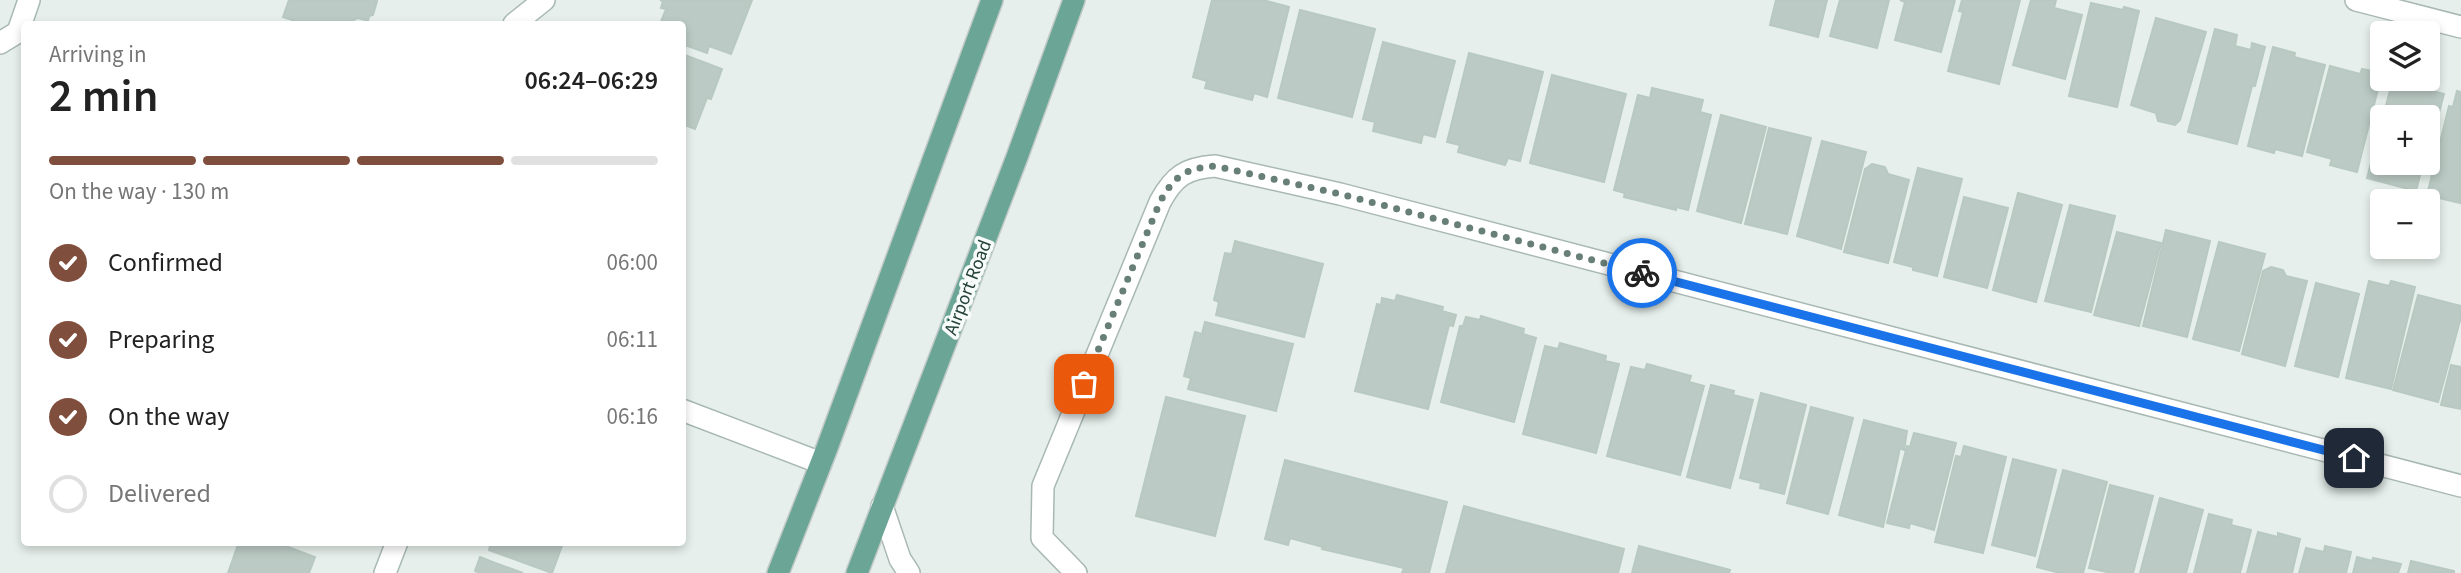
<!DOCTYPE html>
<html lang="en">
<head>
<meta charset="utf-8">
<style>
	:root { --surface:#fff; --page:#f6f6f6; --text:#222; --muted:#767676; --line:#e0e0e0; --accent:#804e3d }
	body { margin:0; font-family:"Source Sans 3",sans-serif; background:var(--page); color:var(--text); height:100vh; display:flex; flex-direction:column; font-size:26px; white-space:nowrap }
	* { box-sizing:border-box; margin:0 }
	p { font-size:23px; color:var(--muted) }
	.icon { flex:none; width:38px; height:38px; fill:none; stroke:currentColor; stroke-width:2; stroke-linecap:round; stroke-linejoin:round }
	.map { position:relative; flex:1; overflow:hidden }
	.sheet { position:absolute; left:21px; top:21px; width:665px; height:525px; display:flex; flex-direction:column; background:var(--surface); border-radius:7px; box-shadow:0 4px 10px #0003 }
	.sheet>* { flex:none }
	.tools { position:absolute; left:2370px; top:21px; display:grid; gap:14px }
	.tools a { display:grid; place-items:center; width:70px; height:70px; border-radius:7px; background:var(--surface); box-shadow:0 4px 10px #0003; font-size:35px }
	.pin { position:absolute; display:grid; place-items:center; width:60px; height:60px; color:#fff; margin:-30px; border-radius:14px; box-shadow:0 4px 10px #0006 }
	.courier { position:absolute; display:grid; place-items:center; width:70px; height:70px; margin:-35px; border:5px solid #1a73e8; border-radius:50%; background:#fff; color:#222; box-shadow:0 2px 9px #0007 }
	.headline em { font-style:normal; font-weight:600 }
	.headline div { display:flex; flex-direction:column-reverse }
	.headline { display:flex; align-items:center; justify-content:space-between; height:119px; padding:0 28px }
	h1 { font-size:46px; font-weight:600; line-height:52px }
	.bar { display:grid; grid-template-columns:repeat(4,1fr); gap:10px 7px; align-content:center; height:84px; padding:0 28px }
	.bar i { height:9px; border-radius:5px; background:var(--line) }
	.bar .on { background:var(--accent) }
	.bar p { grid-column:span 4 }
	ol { padding:0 28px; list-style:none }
	li { display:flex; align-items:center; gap:21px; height:77px }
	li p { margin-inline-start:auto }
	li .icon { padding:7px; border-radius:50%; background:var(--accent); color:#fff; stroke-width:4 }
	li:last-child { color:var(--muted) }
	li i { width:38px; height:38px; border:4px solid var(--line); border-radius:50% }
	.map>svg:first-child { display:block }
	.building { fill:#bbcac4; stroke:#b8c9c2; stroke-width:2 }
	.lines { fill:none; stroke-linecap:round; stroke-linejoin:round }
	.minor-casing { stroke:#a8b8b2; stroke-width:24 }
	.major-casing { stroke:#c2cac8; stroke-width:24 }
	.minor { stroke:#fff; stroke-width:21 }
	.major { stroke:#6aa596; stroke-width:21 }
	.done { stroke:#687f78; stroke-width:7; stroke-dasharray:0 12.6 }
	.route { stroke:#1a73e8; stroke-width:9 }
	.labels { text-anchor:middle; stroke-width:7; stroke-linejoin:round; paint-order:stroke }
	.street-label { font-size:19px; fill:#24423a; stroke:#f7fbf9 }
</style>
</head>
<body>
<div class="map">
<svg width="2461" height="573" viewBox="0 0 2461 573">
	<rect width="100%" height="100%" fill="#e6efeb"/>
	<g class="building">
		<path d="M289,0h88v1l-4,14 -4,1 -1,5 -10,-3 -14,6h-39l-22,-7z"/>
		<path d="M660,0h92l-21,54 -22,-8 -2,7 -25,-9v-20h-22l6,-15 -5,-1 2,-7z"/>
		<path d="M1212,0h51l26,7 -22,90 -13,-4 -2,7 -47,-12 2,-7 -14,-4z"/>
		<path d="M1776,0h51l-9,37 -48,-12z"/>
		<path d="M1840,0h49l-12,48 -47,-12z"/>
		<path d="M1900,0h55l-14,52 -46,-12 10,-38z"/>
		<path d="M1962,0h58l-21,84 -51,-13 15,-59 -4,-1z"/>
		<path d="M2031,0h25l-2,8 28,7 -17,64 -52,-14z"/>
		<path d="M2091,3l32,7 1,-3 15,4 -22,96 -48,-11z"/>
		<path d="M1300,10l75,19 -23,88 -74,-19z"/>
		<path d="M2156,18l50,14 -26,88 -5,5 -17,-4 -2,-8 -25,-8z"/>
		<path d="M2215,29l22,6 -2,11 16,4 1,-7 13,4 -10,39h-3l-15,58 -49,-12z"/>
		<path d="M1383,42l72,19 -20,76 -12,-3 -2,9 -48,-12 2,-9 -12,-3z"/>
		<path d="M2273,47l22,6 -1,4 31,8 -23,91 -27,-7 -1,4 -26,-7z"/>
		<path d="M1469,53l74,19 -23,89 -12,-3 -3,7 -47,-13 2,-7 -13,-3z"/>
		<path d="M682,54l40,15 -11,30 -4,-1 -12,31 -13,-5z"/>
		<path d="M2330,66l30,8 2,-5 20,4 -25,99 -27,-7 2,-6 -25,-7z"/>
		<path d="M1552,75l74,19 -22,88 -74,-19z"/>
		<path d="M2393,79l25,2 -5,5 31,8 -10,38 -3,-1 -4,16v-30h-44z"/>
		<path d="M1652,88l51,12 -3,12 11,3 -23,95 -12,-3v3l-52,-13 1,-4 -11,-3 24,-95 12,3z"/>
		<path d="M2457,91l4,1 -1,111 -21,-5 1,-4 -12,-3 21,-85 4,1z"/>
		<path d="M1721,115l45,12 -25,96 -44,-12z"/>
		<path d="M2382,122v41h41l-7,28 -49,-13z"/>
		<path d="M1769,128l42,10 -24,96 -42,-10z"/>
		<path d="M1822,141l44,11 -25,97 -44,-13z"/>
		<path d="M1872,164l13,3 3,7 21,6 -21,83 -44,-11 21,-83z"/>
		<path d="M1918,168l44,11 -25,97 -24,-6v-3l-19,-5z"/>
		<path d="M2018,193l44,12 -26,97 -43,-12z"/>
		<path d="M1964,197l44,11 -21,80 -43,-11z"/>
		<path d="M2070,205l45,11 -24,96 -46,-11z"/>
		<path d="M2166,230l44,11 -23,96 -44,-11z"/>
		<path d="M2117,232l44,11 -22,83 -45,-11z"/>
		<path d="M1235,241l88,23 -19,73 -88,-22 3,-13 -5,-2 11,-47 7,1z"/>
		<path d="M2219,242l46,12 -26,97 -46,-12z"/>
		<path d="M2271,267l12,3 3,6 21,5 -22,85 -43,-12 21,-83z"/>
		<path d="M2369,281l20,5 2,-5 24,6 -24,102 -45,-11z"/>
		<path d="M2316,283l43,11 -21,83 -43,-11z"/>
		<path d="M1397,295l46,12 -1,4 14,4 -3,11 -4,-1 -21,84 -73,-18 22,-87 4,1 1,-7 13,3z"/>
		<path d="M2418,295l43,11v11l-23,85 -45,-12z"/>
		<path d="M1481,316l43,13 -1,5 13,4 -22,84 -73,-20 19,-76h3l3,-9 14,3z"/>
		<path d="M1205,322l88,22 -17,67 -88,-22 3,-11 -7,-2 11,-44 7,2z"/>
		<path d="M1560,343l46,13 -1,5 14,3 -23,89 -73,-19 22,-88 13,3z"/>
		<path d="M1647,364l44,12 -2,6 15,4 -24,89 -73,-19 24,-89 14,3z"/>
		<path d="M2451,365l10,2v42l-20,-4z"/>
		<path d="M1711,385l23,6 -1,4 20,5 -23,88 -43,-11z"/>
		<path d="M1761,393l45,12 -22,89 -24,-6 1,-5 -21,-5z"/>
		<path d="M1166,397l79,19 -30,120 -79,-20z"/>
		<path d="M1811,407l42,11 -25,96 -41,-11z"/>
		<path d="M1864,420l43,11 -3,19 -4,-2 -17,79 -44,-12z"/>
		<path d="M1914,433l42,10 -22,87 -24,-7 -1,5 -22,-5 20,-77 3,1z"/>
		<path d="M1964,446l42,11 -23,96 -48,-11 21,-86 5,1z"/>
		<path d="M2013,459l43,11 -21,86 -43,-11z"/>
		<path d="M1285,460l162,42 -18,71h-27l2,-5 -82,-19 1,-2 -33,-9 -2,7 -23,-6z"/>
		<path d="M2063,470l44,12 -24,91h-23l-23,-6z"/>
		<path d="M2110,485l43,11 -20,77h-22l-22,-5z"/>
		<path d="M2160,498l43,12 -17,63h-46z"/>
		<path d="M1464,506l160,43 -6,24h-172z"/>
		<path d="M2209,514l23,6 -1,5 20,5 -11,43h-46z"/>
		<path d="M2258,532l20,5v-4l22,6 -8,34h-45z"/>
		<path d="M239,542l23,2 13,-2 40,15 -6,16h-81z"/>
		<path d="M491,542h77l-5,1 -11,30 -63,-23z"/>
		<path d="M1639,546l91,24 -1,3h-97z"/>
		<path d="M2325,546l26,6 -5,21h-47l7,-25 18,4z"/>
		<path d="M480,557l15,6 28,10h-43l-5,-2z"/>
		<path d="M2357,557l15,4 1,-3 28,6 -3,9h-45z"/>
		<path d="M2411,561l43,10v2h-46z"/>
	</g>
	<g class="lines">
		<g class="minor-casing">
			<g id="minor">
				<path d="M2356,0l105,27"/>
				<path d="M514,24l30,-24"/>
				<path d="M0,43l18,-11 11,-32"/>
				<path d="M682,410l139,53"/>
				<path d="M882,506l18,53 9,14"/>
				<path d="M385,573l12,-31"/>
				<path d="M1076,573l-34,-35 1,-52 117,-284c14,-26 26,-34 55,-36l125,28 1121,292"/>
			</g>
		</g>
		<g class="major-casing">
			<g id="major">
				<path d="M778,573l49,-125 165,-448"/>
				<path d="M857,573l160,-416 57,-157"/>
			</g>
		</g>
		<use href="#minor" class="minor"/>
		<use href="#major" class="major"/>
	</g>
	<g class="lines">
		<path class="done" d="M1084,384l76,-182c14,-26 26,-34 55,-36l125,28 302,79"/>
		<path class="route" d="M1642,273l712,185"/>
	</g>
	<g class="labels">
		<g class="street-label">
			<text transform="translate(967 287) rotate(-69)" y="7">Airport Road</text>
		</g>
	</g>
</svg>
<div class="tools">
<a><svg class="icon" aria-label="layers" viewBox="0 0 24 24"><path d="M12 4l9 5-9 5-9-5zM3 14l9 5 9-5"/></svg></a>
<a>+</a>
<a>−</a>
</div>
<div class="pin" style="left:1084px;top:384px;background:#ea580c"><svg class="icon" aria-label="bag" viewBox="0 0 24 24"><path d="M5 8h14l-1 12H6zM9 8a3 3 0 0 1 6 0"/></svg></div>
<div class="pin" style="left:2354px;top:458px;background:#1f2937"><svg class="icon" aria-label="home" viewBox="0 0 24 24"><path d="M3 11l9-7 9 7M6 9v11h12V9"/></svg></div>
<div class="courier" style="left:1642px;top:273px"><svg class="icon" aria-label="bike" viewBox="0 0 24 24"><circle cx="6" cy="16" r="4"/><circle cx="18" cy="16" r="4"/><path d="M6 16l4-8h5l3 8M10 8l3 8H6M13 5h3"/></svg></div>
<section class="sheet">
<div class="headline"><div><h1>2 min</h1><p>Arriving in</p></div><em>06:24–06:29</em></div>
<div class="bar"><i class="on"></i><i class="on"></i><i class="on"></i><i></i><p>On the way · 130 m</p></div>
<ol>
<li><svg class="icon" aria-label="check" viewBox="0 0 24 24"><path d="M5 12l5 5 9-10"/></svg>Confirmed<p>06:00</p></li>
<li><svg class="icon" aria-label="check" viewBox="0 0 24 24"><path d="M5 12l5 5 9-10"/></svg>Preparing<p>06:11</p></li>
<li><svg class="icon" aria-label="check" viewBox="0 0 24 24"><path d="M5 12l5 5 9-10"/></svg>On the way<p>06:16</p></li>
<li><i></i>Delivered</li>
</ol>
</section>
</div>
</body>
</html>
